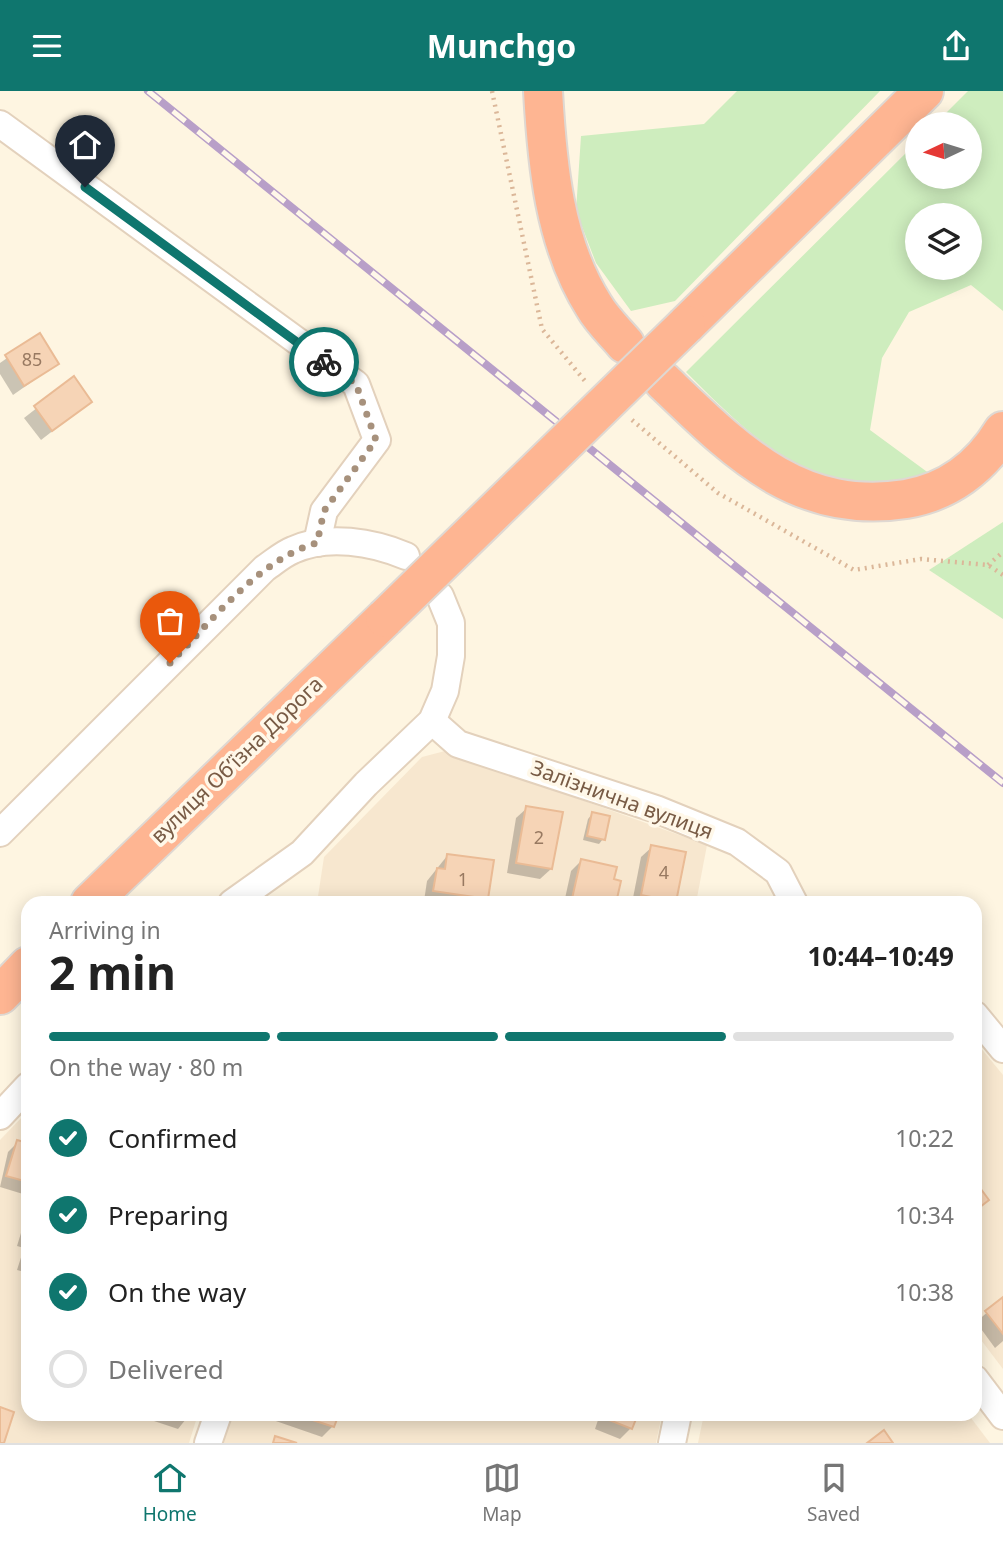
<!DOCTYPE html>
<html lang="en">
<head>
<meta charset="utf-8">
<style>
	:root { --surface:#fff; --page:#f2f2f2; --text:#222; --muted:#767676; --line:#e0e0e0; --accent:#0f766e }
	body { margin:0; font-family:"Noto Sans",sans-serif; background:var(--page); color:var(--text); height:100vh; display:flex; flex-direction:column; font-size:26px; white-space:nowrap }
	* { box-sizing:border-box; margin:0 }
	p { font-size:23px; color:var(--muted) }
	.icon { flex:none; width:38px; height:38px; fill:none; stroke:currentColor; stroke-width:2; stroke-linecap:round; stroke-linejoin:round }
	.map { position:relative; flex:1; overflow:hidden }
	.details { position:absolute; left:21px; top:805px; width:961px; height:525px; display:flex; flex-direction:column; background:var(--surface); border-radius:21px; box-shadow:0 4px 18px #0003 }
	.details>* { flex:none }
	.needle { width:46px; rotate:266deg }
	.tools { position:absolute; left:905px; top:21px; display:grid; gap:14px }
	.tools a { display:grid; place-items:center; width:77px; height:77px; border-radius:50%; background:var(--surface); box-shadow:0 4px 18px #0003; font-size:35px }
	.pin { position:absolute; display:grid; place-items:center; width:60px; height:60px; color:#fff; margin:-72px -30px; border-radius:50% 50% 50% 0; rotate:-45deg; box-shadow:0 0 7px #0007 }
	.pin .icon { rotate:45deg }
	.courier { position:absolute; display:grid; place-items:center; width:70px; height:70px; margin:-35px; border:5px solid #0f766e; border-radius:50%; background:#fff; color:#222; box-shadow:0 2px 9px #0007 }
	.summary em { font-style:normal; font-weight:700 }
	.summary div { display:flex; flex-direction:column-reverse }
	.summary { display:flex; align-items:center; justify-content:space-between; height:119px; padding:0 28px }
	h1 { font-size:46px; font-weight:700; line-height:52px }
	.bar { display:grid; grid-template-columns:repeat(4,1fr); gap:10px 7px; align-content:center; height:84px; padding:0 28px }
	.bar i { height:9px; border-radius:5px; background:var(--line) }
	.bar .current { background:var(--accent) }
	.bar p { grid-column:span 4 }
	ol { padding:0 28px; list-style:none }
	li { display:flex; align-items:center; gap:21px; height:77px }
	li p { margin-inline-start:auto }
	li .icon { padding:7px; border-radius:50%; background:var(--accent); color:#fff; stroke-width:4 }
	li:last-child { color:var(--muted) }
	li i { width:38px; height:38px; border:4px solid var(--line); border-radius:50% }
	header { display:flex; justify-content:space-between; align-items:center; height:91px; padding:0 28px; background:var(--accent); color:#fff; font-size:32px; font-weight:700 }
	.dock { display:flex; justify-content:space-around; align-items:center; height:98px; border-top:2px solid var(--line); background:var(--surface); font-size:19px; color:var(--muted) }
	.dock a { display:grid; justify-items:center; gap:4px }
	.dock .current { color:var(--accent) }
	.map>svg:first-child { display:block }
	.residential { fill:#f7e7cf }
	.green { fill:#ceedbe; fill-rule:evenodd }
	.shadow { fill:#0003 }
	.building { fill:#f6d4b6; stroke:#eabb95; stroke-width:2 }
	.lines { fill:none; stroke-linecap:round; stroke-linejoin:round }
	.street-casing { stroke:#e3d1bc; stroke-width:30 }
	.highway-casing { stroke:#dfd8d2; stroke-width:42 }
	.path { stroke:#dbb799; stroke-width:4.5; stroke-dasharray:2 5; stroke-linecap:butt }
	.street { stroke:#fff; stroke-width:26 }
	.highway { stroke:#feb592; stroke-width:38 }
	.rail-casing { stroke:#b89fc8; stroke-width:8 }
	.rail { stroke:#fff8e9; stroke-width:5; stroke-dasharray:16; stroke-linecap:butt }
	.highway-bridge-casing { stroke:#dfd8d2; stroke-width:42; stroke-linecap:butt }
	.highway-bridge { stroke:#feb592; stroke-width:38 }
	.done { stroke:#a7917c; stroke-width:7; stroke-dasharray:0 12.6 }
	.route { stroke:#0f766e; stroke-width:9 }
	.labels { text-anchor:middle; stroke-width:7; stroke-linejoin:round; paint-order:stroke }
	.number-label { font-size:18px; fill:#987961 }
	.street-label { font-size:21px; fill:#785b45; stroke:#fff8e9 }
</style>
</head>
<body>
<header><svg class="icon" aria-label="menu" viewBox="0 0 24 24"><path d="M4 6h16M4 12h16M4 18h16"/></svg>Munchgo<svg class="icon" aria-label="share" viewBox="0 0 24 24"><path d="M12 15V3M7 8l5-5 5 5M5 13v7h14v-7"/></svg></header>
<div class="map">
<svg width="1003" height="1352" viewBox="0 0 1003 1352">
	<rect width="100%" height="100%" fill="#fef5e1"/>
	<g class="residential">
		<path d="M445,660l262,94 -11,58h-379l7,-46 98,-100z"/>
		<path d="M975,950l28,34v294l-28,-37z"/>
		<path d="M28,1020v303h170l-9,29h-189v-303z"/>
		<path d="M231,1323h431l-6,29h-434z"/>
		<path d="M704,1323h264l22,29h-292z"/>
	</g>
	<g class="green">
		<path d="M737,0h143l-205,210 -44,10 -35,-48 -20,-52 5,-75 123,-12z"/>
		<path d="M968,0h35v220l-32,-26 -62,27 -27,46 -12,72 60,44c-96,48 -182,-40 -244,-102l231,-230v35h53v-53h-35zM917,124h53v53h-53z"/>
		<path d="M1003,431v97l-74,-49z"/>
	</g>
	<g class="shadow">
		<path d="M39,245l18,28 -44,31 -13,-21v-11z"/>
		<path d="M74,288l16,23 -49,38 -17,-22z"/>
		<path d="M527,717l24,61 -11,10 -33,-6 9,-55z"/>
		<path d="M592,723l11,25 -4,5 -16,-4 5,-21z"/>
		<path d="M652,756l22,54 -2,2h-40l9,-46z"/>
		<path d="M447,765l40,42 -5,5 -58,-2 3,-20z"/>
		<path d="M581,770l31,19 2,23h-50l7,-32z"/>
		<path d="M18,1051l10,3v44l-5,5 -23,-7 8,-35z"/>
		<path d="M28,1119v63l-11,-3 7,-22 -7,-2z"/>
		<path d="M1003,1208v42l-8,7 -19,-26z"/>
		<path d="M133,1323h57l-12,15z"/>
		<path d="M271,1323h66l-4,12 -11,11 -52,-18z"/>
		<path d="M600,1323h36l-5,14 -11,11 -25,-10z"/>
	</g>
	<g class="building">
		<path d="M40,242l19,31 -35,22 -19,-31z"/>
		<path d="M74,285l18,26 -40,29 -18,-25z"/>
		<path d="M526,715l37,6 -11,57 -36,-6z"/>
		<path d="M592,721l18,4 -5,24 -18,-4z"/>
		<path d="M651,754l35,7 -10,50 -35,-7z"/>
		<path d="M447,763l47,6 -6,39 -55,-8 4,-23 8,1z"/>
		<path d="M581,768l36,8 -3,12 7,2 -5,22h-45z"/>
		<path d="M17,1049l11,3v39l-22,-6z"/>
		<path d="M975,1090l14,19 -14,11z"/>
		<path d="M1003,1206v37l-18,-23z"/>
		<path d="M0,1316l14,5 -10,31h-4z"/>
		<path d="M294,1323h45l-5,13z"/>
		<path d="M606,1323h32l-6,15 -28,-11z"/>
		<path d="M884,1339l9,13h-26z"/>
		<path d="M275,1345l22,7h-24z"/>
	</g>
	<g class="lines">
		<g class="street-casing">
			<g id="street">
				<path d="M0,33l356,260 21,56 -53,71 -7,32"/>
				<path d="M432,630l26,23 198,65 81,33 41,30 16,31"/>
				<path d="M0,742l265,-265c9,-6 18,-14 28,-18 34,-16 80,-8 113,6"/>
				<path d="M232,812l70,-50 64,-69 66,-63 13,-30 6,-35v-33l-11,-27"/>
				<path d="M975,924l28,34"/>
				<path d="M0,1025l28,-30"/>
				<path d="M975,1288l28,37"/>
				<path d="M208,1352l10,-29"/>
				<path d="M672,1352l6,-29"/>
			</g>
		</g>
		<g class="highway-casing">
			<g id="highway">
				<path d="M543,0c4,72 11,152 51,215 8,14 21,26 31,38"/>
				<path d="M686,234l238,-234"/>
				<path d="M663,290c72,69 135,135 243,118 42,-7 75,-32 97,-68"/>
				<path d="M90,812l295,-285"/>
				<path d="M0,904l28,-29"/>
			</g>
		</g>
		<g class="path">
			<path d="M492,0l50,238 43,52"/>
			<path d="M632,329l86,73 136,77 67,-11 67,6 15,10"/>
			<path d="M988,474l15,-13"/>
		</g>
		<use href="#street" class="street"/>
		<use href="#highway" class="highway"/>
		<g class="rail-casing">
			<path id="rail" d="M148,0l855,692"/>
		</g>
		<use href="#rail" class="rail"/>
		<g class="highway-bridge-casing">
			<path id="highway-bridge" d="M385,527l301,-293"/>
		</g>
		<use href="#highway-bridge" class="highway-bridge"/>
	</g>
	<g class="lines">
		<path class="done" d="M170,572c42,-42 89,-104 147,-120l7,-32 52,-71 -20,-56 -32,-22"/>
		<path class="route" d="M85,96l239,175"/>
	</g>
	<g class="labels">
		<g class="number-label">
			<text x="32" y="275">85</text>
			<text x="539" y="753">2</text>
			<text x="664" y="788">4</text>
			<text x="463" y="795">1</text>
		</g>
		<g class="street-label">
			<text transform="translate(237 669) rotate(-44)" y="7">вулиця Обʼїзна Дорога</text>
			<text transform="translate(622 709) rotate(20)" y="7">Залізнична вулиця</text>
		</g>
	</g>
</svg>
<div class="tools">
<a><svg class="needle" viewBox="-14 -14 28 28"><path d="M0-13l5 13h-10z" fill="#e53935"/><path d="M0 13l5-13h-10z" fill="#767676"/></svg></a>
<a><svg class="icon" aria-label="layers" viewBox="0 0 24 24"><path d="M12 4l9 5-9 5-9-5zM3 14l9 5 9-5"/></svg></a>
</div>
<div class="pin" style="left:170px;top:572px;background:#ea580c"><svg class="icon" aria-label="bag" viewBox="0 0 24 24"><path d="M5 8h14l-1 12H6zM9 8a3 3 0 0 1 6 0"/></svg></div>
<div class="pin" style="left:85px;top:96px;background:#1f2937"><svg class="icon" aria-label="home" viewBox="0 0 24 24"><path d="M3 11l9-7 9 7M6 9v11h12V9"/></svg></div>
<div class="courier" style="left:324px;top:271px"><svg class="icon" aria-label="bike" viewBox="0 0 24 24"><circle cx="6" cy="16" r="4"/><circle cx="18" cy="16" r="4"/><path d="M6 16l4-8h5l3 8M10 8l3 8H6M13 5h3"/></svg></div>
<section class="details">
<div class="summary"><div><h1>2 min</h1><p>Arriving in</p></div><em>10:44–10:49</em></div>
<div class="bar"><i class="current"></i><i class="current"></i><i class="current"></i><i></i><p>On the way · 80 m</p></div>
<ol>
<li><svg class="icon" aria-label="check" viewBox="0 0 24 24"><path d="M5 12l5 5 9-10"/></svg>Confirmed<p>10:22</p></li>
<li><svg class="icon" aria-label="check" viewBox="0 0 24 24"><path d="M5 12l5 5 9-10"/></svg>Preparing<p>10:34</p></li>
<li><svg class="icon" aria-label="check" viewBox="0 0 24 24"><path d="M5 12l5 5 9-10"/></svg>On the way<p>10:38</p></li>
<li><i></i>Delivered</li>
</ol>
</section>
</div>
<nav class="dock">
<a class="current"><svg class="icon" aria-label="home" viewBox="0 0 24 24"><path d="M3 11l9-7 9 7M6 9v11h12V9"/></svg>Home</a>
<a><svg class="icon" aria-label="map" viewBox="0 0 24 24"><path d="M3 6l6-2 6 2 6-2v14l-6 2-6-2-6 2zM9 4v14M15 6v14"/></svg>Map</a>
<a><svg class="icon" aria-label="saved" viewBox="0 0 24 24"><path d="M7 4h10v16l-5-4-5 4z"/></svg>Saved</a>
</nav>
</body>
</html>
